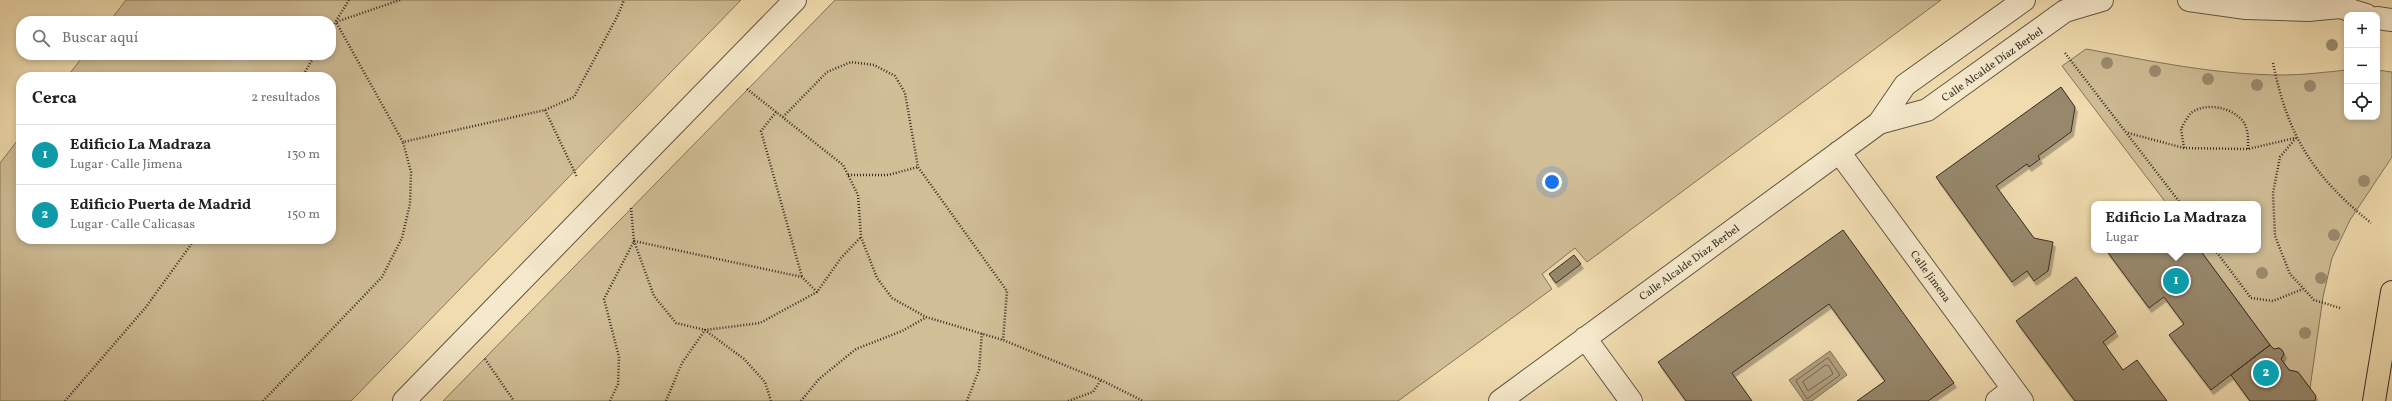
<!DOCTYPE html>
<html lang="es">
<head>
<meta charset="utf-8">
<style>
  body { margin:0; font-family:Vollkorn,serif; background:#f6f6f6; color:#202124 }
  .controls { position:absolute; right:12px; top:12px; display:grid; overflow:hidden; border-radius:8px; box-shadow:0 2px 6px #0003 }
  .controls button { width:36px; height:36px; display:grid; place-items:center; padding:0; border:0; border-bottom:1px solid #e0e0e0; background:#fff; color:#202124; font:20px sans-serif }
  .you { position:absolute; left:1552px; top:182px; width:14px; height:14px; margin:-10px; border:3px solid #fff; border-radius:50%; background:#1a73e8; box-shadow:0 0 0 6px #1a73e833 }
  .badge { display:grid; place-items:center; width:26px; height:26px; border-radius:50%; background:#ea580c; color:#fff; font-size:13px; font-weight:700 }
  .pin { position:absolute; translate:-50% -50%; border:2px solid #fff; box-shadow:0 1px 4px #0006 }
  .popup { position:absolute; left:2091px; top:201px; width:170px; height:52px; box-sizing:border-box; display:grid; place-content:center; border-radius:8px; background:#fff; filter:drop-shadow(0 1px 3px #0005); font-size:13px; white-space:nowrap; color:#757577 }
  .popup b { font-size:15px; color:#202124 }
  .popup::after { content:''; position:absolute; left:50%; top:100%; margin-left:-8px; border:8px solid transparent; border-top-color:#fff }
  .list { margin:0; padding:0; list-style:none }
  h2 { display:flex; justify-content:space-between; align-items:center; height:52px; margin:0; padding:0 16px; font-size:17px }
  h2 small { font-size:13px; font-weight:400; color:#757577 }
  .list li { display:grid; grid-template-columns:26px 1fr auto; gap:12px; align-items:center; box-sizing:border-box; height:60px; padding:0 16px; border-top:1px solid #e0e0e0 }
  .list b { display:block; font-size:15px; white-space:nowrap }
  .list p { margin:0; font-size:13px; white-space:nowrap; color:#757577 }
  .list em { font-size:13px; font-style:normal; color:#757577 }
  .icon { flex:none; width:22px; height:22px; fill:none; stroke:currentColor; stroke-width:2; stroke-linecap:round; stroke-linejoin:round }
  .map { position:relative; flex:none; width:2392px; height:401px; overflow:hidden }
  .search { position:absolute; background:#fff; box-shadow:0 2px 6px #0003; left:16px; top:16px; width:320px; height:44px; display:flex; align-items:center; gap:10px; box-sizing:border-box; padding:0 14px; border-radius:16px; color:#757577; font-size:15px }
  .panel { position:absolute; background:#fff; box-shadow:0 2px 6px #0003; left:16px; top:72px; width:320px; height:172px; border-radius:16px }
  .map>svg:first-child { display:block }
  .green { fill:#d0be97; stroke:#83765d }
  .water { fill:#b1a07f; stroke:#80725a }
  .lines { fill:none; stroke-linecap:round; stroke-linejoin:round }
  .shore { stroke:#746651; stroke-width:1 }
  .building { fill:#97886c; stroke:#362d23; filter:url(#shadow) }
  .minor-casing { stroke:#645946; stroke-width:24 }
  .major-casing { stroke:#362d23; stroke-width:24 }
  .path { stroke:#362d23; stroke-width:2.5; stroke-dasharray:1 2; stroke-linecap:butt }
  .minor { stroke:#f5e8cb; stroke-width:22 }
  .major { stroke:#f0dcaf; stroke-width:22 }
  .tree { fill:#9b8c6f }
  .labels { text-anchor:middle; stroke-width:3; stroke-linejoin:round; paint-order:stroke }
  .street-label { font-size:11px; fill:#362d23; stroke:#f5e8cb }
</style>
</head>
<body>
<div class="map">
<svg width="2392" height="401" viewBox="0 0 2392 401">
  <defs>
    <filter id="shadow"><feDropShadow dx="2.5" dy="4.5" stdDeviation="0" flood-color="#0004"/></filter>
  </defs>
  <rect width="100%" height="100%" fill="#f0dcaf"/>
  <filter id="stains"><feTurbulence type="fractalNoise" baseFrequency=".005" numOctaves="4"/><feColorMatrix values="0 0 0 0 .2 0 0 0 0 .09 0 0 0 0 .02 0 0 0 .5 -.17"/></filter>
  <radialGradient id="worn" r=".72"><stop offset=".6" stop-color="#630" stop-opacity="0"/><stop offset="1" stop-color="#630" stop-opacity=".3"/></radialGradient>
  <path class="green" d="M126 0H741L351 401H0V163L21 136V239H331V77H67L84 55H331V21H110Z
    M835 0H1941L1587 262 1575 248 1542 274 1552 289 1398 401H443Z
    M2086 49C2151 61 2216 75 2283 75 2304 75 2326 72 2347 70V117H2377V70L2392 72V157L2350 220 2332 258 2323 297 2310 388 2298 372 2289 370 2281 359 2284 354 2282 350 2279 348 2274 349 2270 345 2200 250H2258V204H2167L2062 66Z"/>
  <path class="water" d="M1830 351 1847 375 1812 401H1804L1789 380Z"/>
  <g class="lines">
    <path class="shore" d="M1828 358 1840 375 1807 399 1796 381Z
      M1826 365 1829 366 1833 374 1808 391 1803 382Z"/>
  </g>
  <path class="building" d="M2061 87 2075 107 2071 132 2038 156 2040 159 2029 167 2027 164 1996 186 2034 238 2053 242 2048 271 2034 281 2027 271 2012 282 1936 177Z
    M1843 230 1954 383 1928 401H1857L1885 381 1829 304 1732 373 1752 401H1686L1658 362Z
    M2106 250H2200L2270 345 2211 390 2169 335 2184 324 2164 297 2149 308Z
    M1574 255 1581 264 1556 283 1549 274Z
    M2076 277 2116 332 2103 342 2123 370 2137 360 2167 401H2075L2016 321Z
    M2270 345 2274 349 2279 348 2282 350 2284 354 2281 359 2289 370 2298 372 2316 396 2315 401H2250L2231 375Z"/>
  <g class="lines">
    <g class="minor-casing">
      <path id="minor" d="M2189 0 2246 8 2308 10 2340 7 2366 15
        M2377 18 2392 20
        M1879 123 1927 110 2065 11 2102 0
        M1839 152 2022 401
        M1585 338 1631 401
        M404 401 795 0
        M1500 401 1879 123 1905 85 2024 0
        M1997 401 2013 389"/>
    </g>
    <g class="major-casing">
      <path id="major" d="M2374 401 2392 292"/>
    </g>
    <path class="path" d="M400 0 336 22 403 142 545 110 574 97 618 15 624 0
      M331 29 349 0
      M2065 53 2181 204
      M2273 63C2288 136 2312 175 2371 223
      M302 77 315 55
      M747 89 843 165 858 195 861 237 877 278 892 298 926 317 1003 340 1101 380 1143 401
      M545 110 577 177
      M776 112 761 131 802 277
      M783 117 827 72 851 62 874 65 895 76 905 93 918 167 1007 291 1003 340
      M2128 133 2184 148 2248 149 2295 138
      M2296 138 2280 157 2273 193 2275 236 2290 274 2314 300 2340 308
      M2184 148 2181 129C2184 124 2187 117 2191 113 2206 102 2230 107 2242 120 2249 128 2248 140 2248 149
      M848 175H888L918 167
      M631 208 634 241 654 296 676 323 705 330 744 359 765 382 771 401
      M2215 250 2251 298 2273 301 2303 289
      M485 359 514 401
      M65 401 146 307 195 239
      M263 401 382 277 402 238 410 204 411 172 403 142
      M610 401 618 384 619 357 604 299 634 241 802 277 817 292
      M666 401 682 363 705 330 760 323 817 292 841 258 861 237
      M801 401 819 379 856 349 902 331 925 318
      M967 401 979 370 982 332
      M1068 401 1093 392 1101 380"/>
    <use href="#minor" class="minor"/>
    <use href="#major" class="major"/>
  </g>
  <g class="tree">
    <circle cx="2332" cy="45" r="6"/>
    <circle cx="2107" cy="63" r="6"/>
    <circle cx="2155" cy="71" r="6"/>
    <circle cx="2208" cy="79" r="6"/>
    <circle cx="2257" cy="85" r="6"/>
    <circle cx="2310" cy="86" r="6"/>
    <circle cx="2364" cy="181" r="6"/>
    <circle cx="2334" cy="235" r="6"/>
    <circle cx="2262" cy="273" r="6"/>
    <circle cx="2321" cy="278" r="6"/>
    <circle cx="2305" cy="333" r="6"/>
  </g>
  <g class="labels">
    <g class="street-label">
      <text transform="translate(1992 64) rotate(-35)" y="4">Calle Alcalde Díaz Berbel</text>
      <text transform="translate(1689 262) rotate(-36)" y="4">Calle Alcalde Díaz Berbel</text>
      <text transform="translate(1931 276) rotate(54)" y="4">Calle Jimena</text>
    </g>
  </g>
  <rect width="100%" height="100%" filter="url(#stains)"/>
  <rect width="100%" height="100%" fill="url(#worn)"/>
</svg>
<div class="controls">
<button>+</button>
<button>−</button>
<button><svg class="icon" aria-label="locate" viewBox="0 0 24 24"><circle cx="12" cy="12" r="6"/><path d="M12 2v4M12 18v4M2 12h4M18 12h4"/></svg></button>
</div>
<div class="you"></div>
<div class="pin badge" style="left:2176px;top:281px;background:#0f9aa8">1</div>
<div class="popup"><b>Edificio La Madraza</b>Lugar</div>
<div class="pin badge" style="left:2266px;top:373px;background:#0f9aa8">2</div>
<div class="search"><svg class="icon" aria-label="search" viewBox="0 0 24 24"><circle cx="10" cy="10" r="6"/><path d="M15 15l6 6"/></svg>Buscar aquí</div>
<section class="panel">
<h2>Cerca<small>2 resultados</small></h2>
<ul class="list">
<li><span class="badge" style="background:#0f9aa8">1</span><div><b>Edificio La Madraza</b><p>Lugar · Calle Jimena</p></div><em>130 m</em></li>
<li><span class="badge" style="background:#0f9aa8">2</span><div><b>Edificio Puerta de Madrid</b><p>Lugar · Calle Calicasas</p></div><em>150 m</em></li>
</ul>
</section>
</div>
</body>
</html>
